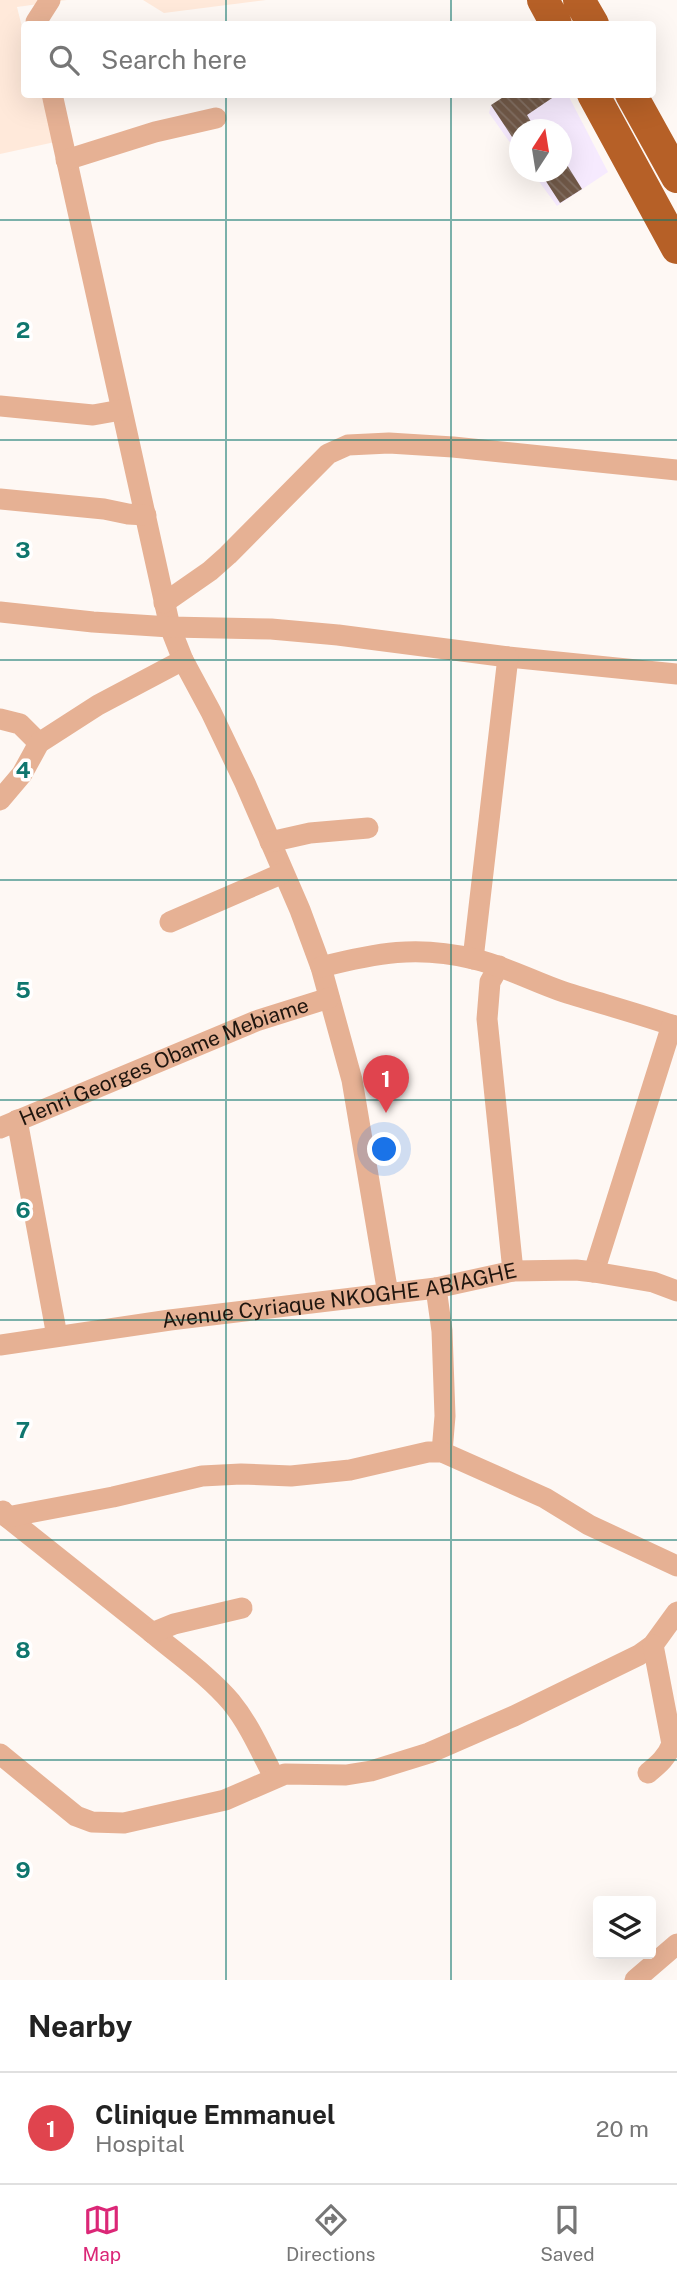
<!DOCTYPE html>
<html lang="en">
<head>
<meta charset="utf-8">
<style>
  body { margin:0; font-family:"Public Sans",sans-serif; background:#f2f2f2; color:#222 }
  .controls { position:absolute; right:21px; bottom:21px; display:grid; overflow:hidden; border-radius:7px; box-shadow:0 7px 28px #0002 }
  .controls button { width:63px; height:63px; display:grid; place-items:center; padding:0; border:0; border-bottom:2px solid #e0e0e0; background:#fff; color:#222; font:35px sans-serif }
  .compass { position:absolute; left:509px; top:119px; width:63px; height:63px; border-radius:50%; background:#fff; box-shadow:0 7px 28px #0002; rotate:12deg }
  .you { position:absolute; left:385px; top:1150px; width:24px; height:24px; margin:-18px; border:5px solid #fff; border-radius:50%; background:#1a73e8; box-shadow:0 0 0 10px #1a73e833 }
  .badge { display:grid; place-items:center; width:46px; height:46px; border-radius:50%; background:#db2777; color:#fff; font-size:23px; font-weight:700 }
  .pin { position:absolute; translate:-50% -58px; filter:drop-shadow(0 2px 4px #0008) }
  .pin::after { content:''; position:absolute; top:37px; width:24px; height:21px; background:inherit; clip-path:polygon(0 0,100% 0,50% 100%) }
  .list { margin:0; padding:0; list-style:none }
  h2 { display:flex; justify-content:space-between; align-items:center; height:91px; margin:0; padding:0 28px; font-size:30px }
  h2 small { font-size:23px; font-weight:400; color:#767676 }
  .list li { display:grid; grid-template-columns:46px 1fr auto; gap:21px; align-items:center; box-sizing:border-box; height:112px; padding:0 28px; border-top:2px solid #e0e0e0 }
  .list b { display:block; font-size:26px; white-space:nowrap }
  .list p { margin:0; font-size:23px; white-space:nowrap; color:#767676 }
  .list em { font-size:23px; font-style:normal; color:#767676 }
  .icon { flex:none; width:38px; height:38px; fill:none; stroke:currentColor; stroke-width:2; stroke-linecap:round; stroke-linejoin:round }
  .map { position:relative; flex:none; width:677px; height:1980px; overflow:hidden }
  .search { position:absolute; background:#fff; box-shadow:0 7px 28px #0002; left:21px; right:21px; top:21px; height:77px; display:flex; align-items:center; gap:18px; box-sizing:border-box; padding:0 24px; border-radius:7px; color:#767676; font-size:26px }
  .sheet { height:203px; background:#fff }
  nav { display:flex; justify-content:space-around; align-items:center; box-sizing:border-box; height:98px; border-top:2px solid #e0e0e0; background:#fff; font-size:19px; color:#767676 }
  nav a { display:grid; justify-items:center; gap:4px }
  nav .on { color:#db2777 }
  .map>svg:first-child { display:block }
  .built { fill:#ffe9da }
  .education { fill:#f6eafe }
  .building { fill:url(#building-back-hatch) }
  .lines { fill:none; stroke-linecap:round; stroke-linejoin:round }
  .minor { stroke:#e6b194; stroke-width:21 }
  .highway { stroke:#b66027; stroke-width:32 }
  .grid { fill:none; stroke:#0f766e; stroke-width:2; stroke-opacity:0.55 }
  .labels { text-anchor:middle; stroke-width:7; stroke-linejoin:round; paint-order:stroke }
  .street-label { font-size:21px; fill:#1f150e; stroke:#fff }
  .grid-label { font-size:23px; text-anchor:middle; font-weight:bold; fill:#0f766e; stroke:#fff; stroke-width:7; stroke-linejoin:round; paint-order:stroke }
</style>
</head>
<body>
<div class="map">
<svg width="677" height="1980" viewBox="0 0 677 1980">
  <defs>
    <pattern id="building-back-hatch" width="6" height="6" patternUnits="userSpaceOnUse" patternTransform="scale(1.75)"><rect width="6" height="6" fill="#715948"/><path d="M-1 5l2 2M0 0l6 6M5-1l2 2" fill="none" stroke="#847164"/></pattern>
  </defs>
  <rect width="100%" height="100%" fill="#fef8f4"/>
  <path class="built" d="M0 0H67L17 7 24 35V94L41 95 55 142 0 154Z
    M143 0H266L164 13Z"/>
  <path class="education" d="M508 95H568L608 172 557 206 532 172H562V130H520L519 155 489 113 491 105Z"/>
  <path class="building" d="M508 94H558L527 115 536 130H520V149L491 105Z
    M562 157 582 189 560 203 540 172H562Z"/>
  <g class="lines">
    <g class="minor">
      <path d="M36 22 50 0"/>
      <path d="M52 94 170 627 183 660 211 712 245 783 300 910 321 967 352 1080 388 1294"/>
      <path d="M66 160 155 132 216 118"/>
      <path d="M0 406 93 415 121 410"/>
      <path d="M0 499 104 509 128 514 146 515"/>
      <path d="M164 603 210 571 228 555 328 454 348 445 389 443 453 447 677 470"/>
      <path d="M0 612 93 622 170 627 271 629 338 635 508 657 677 674"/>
      <path d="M0 719 20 724 39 743"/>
      <path d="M0 800 22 774 39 743 98 705 183 660"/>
      <path d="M270 842 310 833 368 828"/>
      <path d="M170 922 283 873"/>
      <path d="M473 959 508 657"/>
      <path d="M499 966 490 982 487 1019 513 1271"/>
      <path d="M321 967C376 953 417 945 474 959 505 966 534 982 564 992 602 1004 640 1014 677 1027"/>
      <path d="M17 1120 57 1336"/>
      <path id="s1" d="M0 1128 256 1021 329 998"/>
      <path d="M594 1272 672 1025"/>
      <path d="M436 1288 442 1331 445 1416 442 1452"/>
      <path id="s2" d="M0 1345 170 1320 436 1288 513 1271 576 1270 594 1272 653 1282 677 1291"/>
      <path d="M3 1511 7 1517C55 1555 102 1593 150 1631 177 1654 208 1675 231 1702 249 1724 261 1752 274 1777"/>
      <path d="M7 1517 113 1497 202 1476 241 1474 291 1476 350 1470 428 1452H442L545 1498 589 1525 677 1566"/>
      <path d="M152 1633 174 1624 242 1608"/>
      <path d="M0 1754 76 1816 92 1822 124 1823 225 1800 285 1774 346 1775 371 1771 429 1753 514 1716 639 1655 653 1645 677 1612"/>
      <path d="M648 1773C659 1764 667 1757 672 1744L653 1645"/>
      <path d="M635 1980 677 1944"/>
    </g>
    <path class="highway" d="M543 0 556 24
      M579 0 593 24
      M593 94 677 248
      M631 94 677 177"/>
  </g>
  <path class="grid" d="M226 0V24M451 0V24M226 94V1980M451 94V1980M0 220H677M0 440H677M0 660H677M0 880H677M0 1100H677M0 1320H677M0 1540H677M0 1760H677"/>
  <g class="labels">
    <g class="street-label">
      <text dy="7" stroke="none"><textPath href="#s1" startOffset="177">Henri Georges Obame Mebiame</textPath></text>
      <text dy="7" stroke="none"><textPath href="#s2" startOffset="343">Avenue Cyriaque NKOGHE ABIAGHE</textPath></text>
    </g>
  </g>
  <g class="grid-label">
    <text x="23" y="338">2</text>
    <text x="23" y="558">3</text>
    <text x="23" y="778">4</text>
    <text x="23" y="998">5</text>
    <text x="23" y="1218">6</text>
    <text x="23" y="1438">7</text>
    <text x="23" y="1658">8</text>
    <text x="23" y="1878">9</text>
  </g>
</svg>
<div class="controls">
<button><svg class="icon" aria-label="layers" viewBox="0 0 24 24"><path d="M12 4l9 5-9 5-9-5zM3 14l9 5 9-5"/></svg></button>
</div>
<svg class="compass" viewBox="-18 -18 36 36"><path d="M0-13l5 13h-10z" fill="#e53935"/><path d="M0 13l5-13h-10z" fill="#767676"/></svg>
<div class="you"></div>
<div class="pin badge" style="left:386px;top:1113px;background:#e0444e">1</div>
<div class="search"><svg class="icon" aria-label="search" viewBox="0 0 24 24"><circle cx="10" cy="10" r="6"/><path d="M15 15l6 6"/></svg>Search here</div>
</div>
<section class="sheet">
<h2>Nearby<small></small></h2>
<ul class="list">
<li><span class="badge" style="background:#e0444e">1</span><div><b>Clinique Emmanuel</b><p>Hospital</p></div><em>20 m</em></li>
</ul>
</section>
<nav>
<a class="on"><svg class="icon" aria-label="map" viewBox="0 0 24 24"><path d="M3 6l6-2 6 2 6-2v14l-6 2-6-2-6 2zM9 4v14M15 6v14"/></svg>Map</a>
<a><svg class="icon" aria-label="directions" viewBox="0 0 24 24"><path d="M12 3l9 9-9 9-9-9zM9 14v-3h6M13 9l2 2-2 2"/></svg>Directions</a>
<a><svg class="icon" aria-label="saved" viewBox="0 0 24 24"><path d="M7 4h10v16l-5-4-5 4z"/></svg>Saved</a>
</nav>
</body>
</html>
